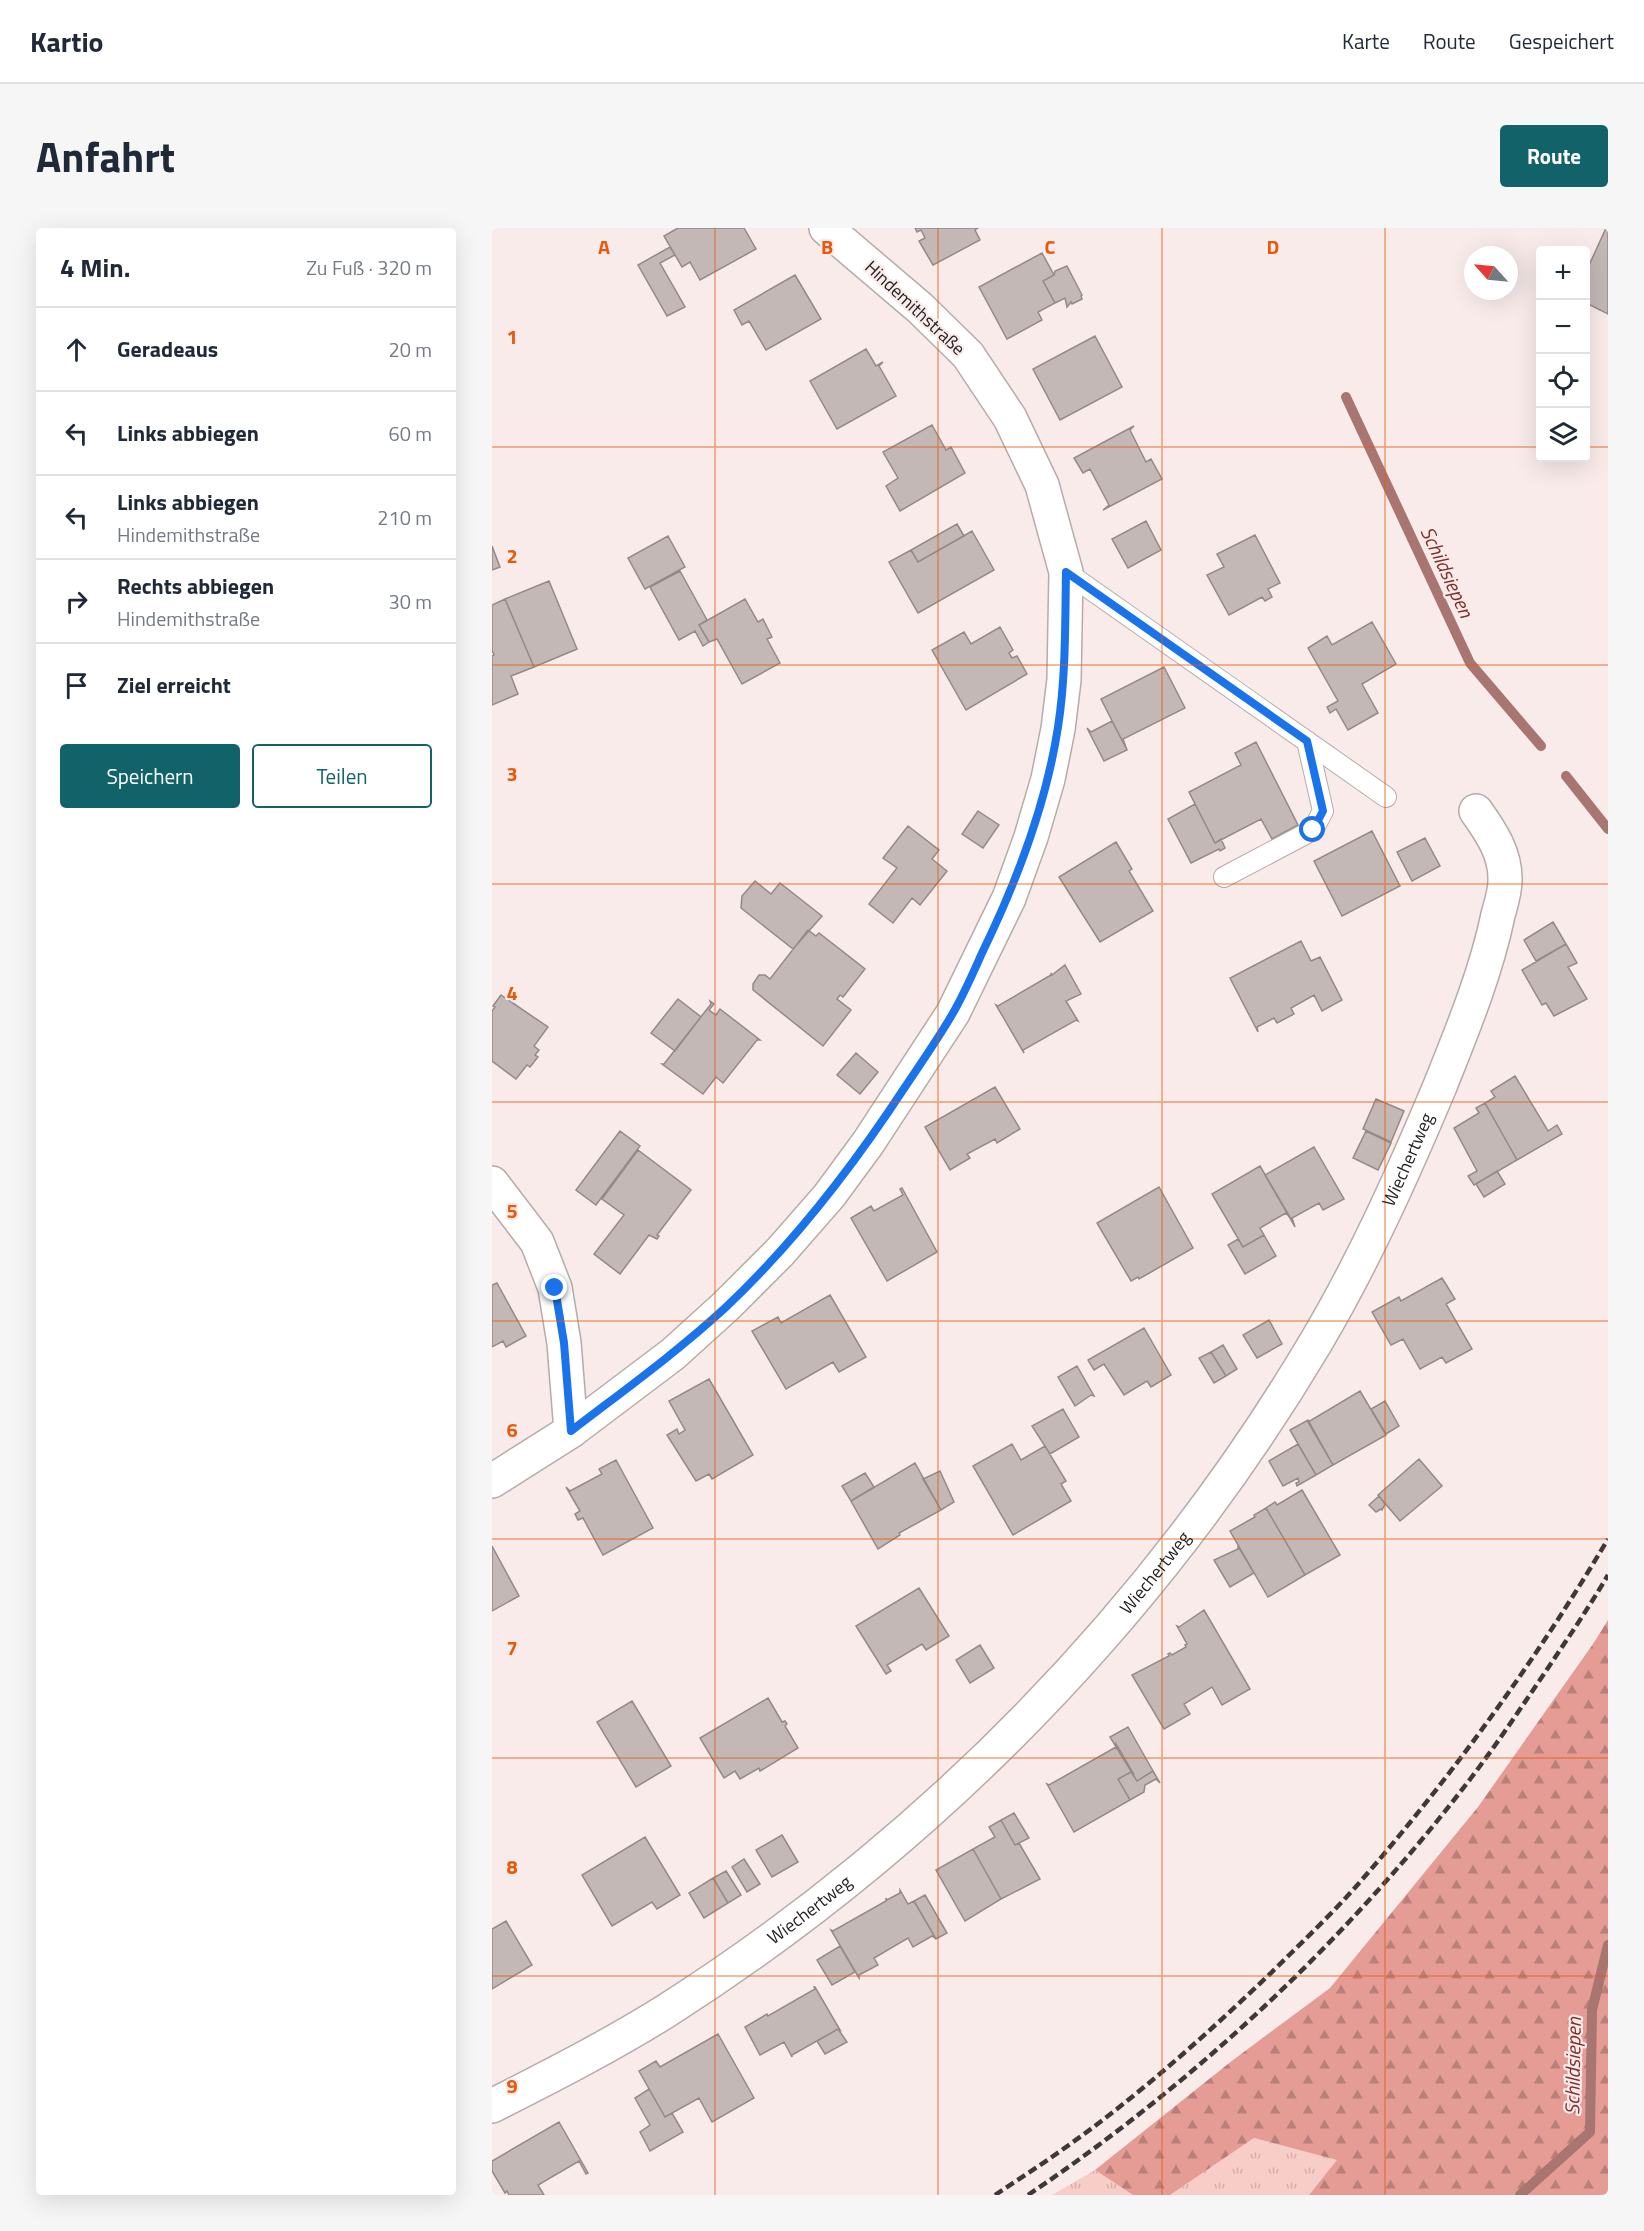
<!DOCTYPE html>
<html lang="de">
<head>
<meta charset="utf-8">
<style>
  body { margin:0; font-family:"Titillium Web",sans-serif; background:#f6f6f7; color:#1f2937 }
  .controls { position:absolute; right:18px; top:18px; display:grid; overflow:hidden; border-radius:6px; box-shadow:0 6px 24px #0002 }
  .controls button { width:54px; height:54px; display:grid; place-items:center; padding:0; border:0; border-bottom:2px solid #e0e1e3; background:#fff; color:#1f2937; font:30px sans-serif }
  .compass { position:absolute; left:972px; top:18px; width:54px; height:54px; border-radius:50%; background:#fff; box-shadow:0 6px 24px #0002; rotate:297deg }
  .stop { position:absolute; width:18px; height:18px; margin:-14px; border:4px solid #1a73e8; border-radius:50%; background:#fff }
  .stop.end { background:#1a73e8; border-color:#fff; box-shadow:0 2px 6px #0008 }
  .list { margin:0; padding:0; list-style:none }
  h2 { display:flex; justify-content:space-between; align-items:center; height:78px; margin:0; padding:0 24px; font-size:26px }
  h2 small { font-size:20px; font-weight:400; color:#747a83 }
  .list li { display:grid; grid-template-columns:39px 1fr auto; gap:18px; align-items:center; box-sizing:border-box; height:84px; padding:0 24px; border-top:2px solid #e0e1e3 }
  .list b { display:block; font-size:22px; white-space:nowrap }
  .list p { margin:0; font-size:20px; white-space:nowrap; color:#747a83 }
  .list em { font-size:20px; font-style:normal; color:#747a83 }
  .actions { display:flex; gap:12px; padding:18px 24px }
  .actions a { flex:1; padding:14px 0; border:2px solid #12626a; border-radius:6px; text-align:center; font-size:21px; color:#12626a }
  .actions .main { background:#12626a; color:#fff }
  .icon { flex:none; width:33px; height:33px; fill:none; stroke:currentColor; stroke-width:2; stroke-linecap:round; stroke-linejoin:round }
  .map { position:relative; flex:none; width:1116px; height:1967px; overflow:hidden; border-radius:6px }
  header { display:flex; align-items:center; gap:36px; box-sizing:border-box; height:84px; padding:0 30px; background:#fff; border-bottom:2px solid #e0e1e3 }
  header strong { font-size:28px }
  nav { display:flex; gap:33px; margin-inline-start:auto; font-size:21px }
  .intro { display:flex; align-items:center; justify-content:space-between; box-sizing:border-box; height:144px; padding:0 36px }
  h1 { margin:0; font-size:42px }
  .button { padding:15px 27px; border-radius:6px; background:#12626a; color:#fff; font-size:21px; font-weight:700 }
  main { display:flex; gap:36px; padding:0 36px }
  aside { flex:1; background:#fff; border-radius:6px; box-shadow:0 6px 24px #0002 }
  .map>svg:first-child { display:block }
  .grass { fill:url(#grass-tufts) }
  .forest { fill:url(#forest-firs) }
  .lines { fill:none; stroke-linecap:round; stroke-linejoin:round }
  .stream { stroke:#a97570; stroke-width:10 }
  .building { fill:#c4b8b7; stroke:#958988; stroke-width:1.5 }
  .service-casing { stroke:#b7abaa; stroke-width:22 }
  .minor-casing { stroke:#b7abaa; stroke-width:36 }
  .service { stroke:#fff; stroke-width:20 }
  .minor { stroke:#fff; stroke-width:33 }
  .rail { stroke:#3e3938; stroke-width:4.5; stroke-dasharray:9 4.5; stroke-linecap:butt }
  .route { stroke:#1a73e8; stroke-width:8 }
  .grid { fill:none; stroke:#e8590c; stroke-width:1.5; stroke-opacity:0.55 }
  .labels { text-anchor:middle; stroke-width:4.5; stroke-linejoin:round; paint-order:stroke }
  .street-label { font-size:18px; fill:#252120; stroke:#f8ebea }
  .water-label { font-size:20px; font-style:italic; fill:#802c29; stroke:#f8ebea }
  .grid-label { font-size:20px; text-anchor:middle; font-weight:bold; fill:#e8590c; stroke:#f8ebea; stroke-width:4.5; stroke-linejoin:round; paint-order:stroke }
</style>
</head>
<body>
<header>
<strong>Kartio</strong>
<nav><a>Karte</a><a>Route</a><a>Gespeichert</a></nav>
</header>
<div class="intro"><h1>Anfahrt</h1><a class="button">Route</a></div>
<main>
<aside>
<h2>4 Min.<small>Zu Fuß · 320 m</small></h2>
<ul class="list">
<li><svg class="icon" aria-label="ahead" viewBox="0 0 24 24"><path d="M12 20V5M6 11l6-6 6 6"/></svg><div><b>Geradeaus</b></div><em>20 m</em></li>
<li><svg class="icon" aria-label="left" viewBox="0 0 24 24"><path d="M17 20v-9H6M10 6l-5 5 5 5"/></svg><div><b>Links abbiegen</b></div><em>60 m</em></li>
<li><svg class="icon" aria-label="left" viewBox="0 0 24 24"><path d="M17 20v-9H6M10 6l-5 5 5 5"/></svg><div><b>Links abbiegen</b><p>Hindemithstraße</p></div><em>210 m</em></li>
<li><svg class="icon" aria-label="right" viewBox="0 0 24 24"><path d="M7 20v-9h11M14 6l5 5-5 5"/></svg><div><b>Rechts abbiegen</b><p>Hindemithstraße</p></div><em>30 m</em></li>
<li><svg class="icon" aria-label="arrive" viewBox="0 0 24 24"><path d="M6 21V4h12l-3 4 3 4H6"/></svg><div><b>Ziel erreicht</b></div></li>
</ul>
<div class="actions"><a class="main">Speichern</a><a>Teilen</a></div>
</aside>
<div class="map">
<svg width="1116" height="1967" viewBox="0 0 1116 1967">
  <defs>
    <pattern id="grass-tufts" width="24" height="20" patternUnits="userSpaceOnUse" patternTransform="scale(1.5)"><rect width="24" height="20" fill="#f8ccc7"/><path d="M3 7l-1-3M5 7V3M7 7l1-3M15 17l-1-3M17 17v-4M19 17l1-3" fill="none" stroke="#d4afab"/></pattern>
    <pattern id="forest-firs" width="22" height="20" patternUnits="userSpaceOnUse" patternTransform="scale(1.5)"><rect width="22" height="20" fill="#e49c95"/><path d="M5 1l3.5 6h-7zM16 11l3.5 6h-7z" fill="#b97f79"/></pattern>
  </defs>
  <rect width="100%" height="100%" fill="#f8ebea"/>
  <path class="grass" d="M762 1910 846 1932 817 1967H678Z
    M603 1942 641 1967H560Z"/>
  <path class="forest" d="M1116 1392V1967H817L845 1932 762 1910 678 1967H641L603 1942 741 1832 838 1760 986 1579 1101 1416Z"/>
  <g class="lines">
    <path class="stream" d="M854 169 978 435 1049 518
      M1074 548 1116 601
      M1028 1967 1098 1904 1100 1782 1116 1717"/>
  </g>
  <path class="building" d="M186 0H252L264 21 208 52 198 34 190 39 172 8Z
    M423 0H486L483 2 488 12 441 37 427 13 433 10 429 2 425 4Z
    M1114 0H1116V86L1094 75V44Z
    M178 19 183 27 168 35 193 79 175 88 146 37Z
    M550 25 562 47 551 53 563 75 546 84 550 92 515 111 487 59Z
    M575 38 590 67 589 68 590 71 580 76 579 74 575 79 573 70 563 75 551 53 562 47 563 43Z
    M303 47 329 91 274 122 257 93 250 97 242 82Z
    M603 108 630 159 568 192 541 141Z
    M374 121 384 138 391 134 387 138 404 168 345 201 318 153Z
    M440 197 454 222 459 219 473 245 408 283 394 258 406 250 391 224Z
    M642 198 638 202 654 234 659 231 670 251 611 282 617 277 598 241 591 245 582 230Z
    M654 293 669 322 636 340 620 311Z
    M465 296 472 308 426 334 419 322Z
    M480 303 502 342 426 385 397 334 419 322 426 334Z
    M763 307 788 355 776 361 780 369 773 373 770 369 737 387 715 347 732 339 725 326Z
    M176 308 193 339 153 361 136 330Z
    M0 318 8 339 0 342Z
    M188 343 215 392 207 397 217 414 211 418 203 403 187 412 158 359Z
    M57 353 85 421 42 439 13 371Z
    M13 371 42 439 19 448 26 466 0 477V428L2 427 0 422V377Z
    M253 371 266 394 271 391 280 409 275 411 288 435 250 456 225 411 217 414 207 397Z
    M880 394 904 436 870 456 886 485 856 502 844 481 838 485 835 479 846 473 816 420 835 408 840 417Z
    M508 399 521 422 517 425 520 430 525 428 535 446 474 482 440 422 472 404 479 416Z
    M672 439 693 480 631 511 635 522 609 471Z
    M620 493 635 522 612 533 595 500 599 504Z
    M764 514 806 597 780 611 769 591 723 615 697 564 749 537 743 525Z
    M703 576 723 615 729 611 733 620 728 623 727 621 699 635 676 591Z
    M486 583 507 597 491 620 470 606Z
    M416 598 447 622 440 631 455 643 428 677 420 670 401 695 377 676 405 640 391 630Z
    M880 603 908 658 850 688 822 633Z
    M933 610 948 638 920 653 905 624Z
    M624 614 640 641 637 643 661 683 608 714 567 649Z
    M263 653 279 666 288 655 330 688 301 721 249 680 250 668Z
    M1061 694 1074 716 1044 733 1032 712Z
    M316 702 324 708 327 705 373 741 351 769 348 767 345 771 359 782 331 818 261 762V756L267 747H273L278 751Z
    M809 713 819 733 828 729 850 772 830 783 822 767 799 780 802 786 785 795 782 790 765 799 766 804 738 750Z
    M1074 716 1085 735 1076 739 1095 771 1062 788 1054 775 1050 777 1030 742Z
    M573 737 589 766 574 773 586 793 584 792 531 822 532 825 504 777 506 778 559 747V745L560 747Z
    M9 767 56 799 42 818 47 822 43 827 46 829 38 839 35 837 24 851 0 833V783L3 779 1 778Z
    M186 771 209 789 183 823 159 805Z
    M218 773 222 776 217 782 224 787 228 781 268 812H265L231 855 224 849 211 866 170 836H172L219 776Z
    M364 825 386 844 368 866 345 847Z
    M1023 848 1056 903 1065 897 1070 906 1025 932 993 875 1003 869 999 863Z
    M503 859 528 901 505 915 503 911 475 926 478 930 458 942 433 899Z
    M884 871 912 883 899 914 871 901Z
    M993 875 1025 932 982 957 976 948 985 943 962 900 987 885 984 880Z
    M128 903 148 918 104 977 84 962Z
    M874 903 899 915 886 942 861 930Z
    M822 919 852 971 831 982 827 975 800 990 803 999 773 947Z
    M146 922 199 962 165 1007 167 1008 165 1011 157 1007 128 1046 102 1026 132 987 110 971Z
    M768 938 799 991 794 985 768 1000 772 1007 751 1019 720 966Z
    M1005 943 1013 956 992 969 984 956Z
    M667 959 701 1020 647 1051 646 1049 639 1053 605 995Z
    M410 960 445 1024 395 1053 359 990 379 978 382 983 411 967 408 961Z
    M772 1007 784 1028 753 1046 736 1017 746 1011 751 1019Z
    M950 1050 963 1071 954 1076 980 1121 954 1135 950 1129 928 1141 911 1111 899 1117 880 1084 907 1069 909 1073Z
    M5 1055 34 1108 14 1119 11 1113 0 1119V1057Z
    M338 1067 374 1129 347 1144 341 1134 294 1161 260 1103 286 1089 289 1095Z
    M777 1092 790 1116 765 1130 751 1107Z
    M652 1100 679 1147 659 1159 655 1153 632 1167 612 1136 602 1142 596 1132Z
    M731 1117 745 1141 734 1148 719 1124Z
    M719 1124 734 1148 722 1155 707 1130Z
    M585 1138 602 1168 599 1167 583 1178 566 1149Z
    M217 1151 261 1227 220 1251 217 1246 204 1253 175 1207 185 1201 187 1206 193 1202 177 1173Z
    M868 1163 894 1207 841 1237 816 1194Z
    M893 1173 907 1198 894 1206 879 1181Z
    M571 1181 587 1209 558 1226 540 1198Z
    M816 1192 841 1237 824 1247 798 1202Z
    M520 1216 529 1232 553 1218 574 1253 569 1256 579 1273 521 1307 481 1238Z
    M806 1216 824 1247 805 1258 804 1255 807 1254 806 1250 791 1258 777 1233Z
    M927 1231 950 1258 908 1293 886 1267Z
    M124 1232 161 1300 111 1327 91 1290 86 1292 83 1286 88 1283 74 1259 78 1263 110 1246 107 1241Z
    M423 1235 449 1282 407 1305 408 1307 386 1321 359 1273Z
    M448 1243 462 1274 449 1282 431 1251Z
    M373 1245 382 1259 359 1273 350 1258Z
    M810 1262 848 1327 813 1347 774 1280 783 1274 785 1277Z
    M887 1268 893 1276 890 1282 889 1281 884 1284 877 1277Z
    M774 1280 813 1347 776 1369 738 1303 763 1289 762 1287Z
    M0 1318 27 1368 0 1383Z
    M746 1318 762 1345 738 1359 722 1332 746 1321Z
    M427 1360 457 1408 434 1422 430 1416 395 1437 399 1443 394 1446 364 1398Z
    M712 1382 758 1461 730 1477 720 1459 692 1476 698 1486 672 1501 640 1447 677 1428 676 1426 678 1425 680 1427 694 1419 693 1417 695 1416 685 1398 687 1399Z
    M488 1417 502 1440 478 1455 464 1432Z
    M276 1470 290 1494 293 1493 295 1496 293 1498 306 1520 268 1543 267 1540 248 1551 243 1543 232 1550 208 1510Z
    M140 1473 179 1538 144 1559 105 1494Z
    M636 1499 661 1543 645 1553 618 1509Z
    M624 1516 641 1545 639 1544 626 1551 638 1572 582 1604 555 1556 557 1557 624 1519Z
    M661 1543 668 1555 664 1551 653 1557 652 1564 638 1572 626 1551 639 1544 645 1553Z
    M522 1585 537 1610 523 1617 509 1592Z
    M509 1592 523 1617 527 1615 548 1651 509 1671 481 1621 503 1609 497 1599Z
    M290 1607 306 1634 280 1649 264 1622Z
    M153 1609 188 1667 165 1681 160 1674 120 1698 90 1647Z
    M481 1621 509 1671 473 1693 444 1642Z
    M252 1631 268 1656 255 1664 240 1639Z
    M234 1643 249 1667 236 1675 221 1650Z
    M221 1650 236 1675 212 1690 197 1665Z
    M408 1662 416 1676 422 1673 444 1711 440 1708 421 1719 416 1710 382 1730 386 1737 367 1747V1750L339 1702 341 1703 394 1673V1670L395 1672 408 1665Z
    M433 1667 455 1705 444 1711 422 1673Z
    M14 1693 40 1737 0 1761V1701Z
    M348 1718 363 1744 340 1757 325 1732Z
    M322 1759H323L348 1802 346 1801 300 1827V1829L292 1814 268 1827 253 1799 275 1786 276 1788 323 1761Z
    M346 1801 355 1814 333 1826 325 1813Z
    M226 1806 262 1870 220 1894 207 1870 173 1889 147 1843 164 1833 168 1839Z
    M157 1861 173 1889 180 1885 191 1904 158 1923 148 1904 158 1897 143 1870Z
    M67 1894 96 1945 94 1946 87 1933 46 1957 52 1967H17L15 1963 13 1965 0 1943V1933Z"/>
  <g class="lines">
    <g class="service-casing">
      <path id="service" d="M574 344 894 569
        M732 649 821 602 831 583 815 513"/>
    </g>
    <g class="minor-casing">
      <g id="minor">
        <path d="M0 955 45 1014 63 1060 72 1115 79 1203"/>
        <path d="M0 1253 79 1203 181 1126 234 1078 288 1024 337 968 376 915 461 785 517 670 539 609 556 551 566 501 572 452 574 344 550 257 518 190 476 127 428 80 334 0"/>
        <path id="s1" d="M0 1878C59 1848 118 1818 174 1783 439 1614 663 1385 824 1114 872 1033 911 946 948 858 970 803 994 745 1006 687 1009 676 1013 664 1013 653 1014 626 999 604 984 583"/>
      </g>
    </g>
    <use href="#service" class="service"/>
    <use href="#minor" class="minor"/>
    <path class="rail" d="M503 1967C524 1953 546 1939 567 1924 643 1871 713 1808 779 1745 809 1715 840 1686 868 1654 961 1547 1044 1432 1116 1311
      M536 1967C704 1854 856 1711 979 1550 1005 1516 1028 1481 1052 1446 1074 1413 1096 1381 1116 1347"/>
  </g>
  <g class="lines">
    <path class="route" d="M63 1060 72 1115 79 1203C131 1163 184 1125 233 1080 303 1014 360 940 413 859 429 835 446 811 461 785 472 766 481 745 490 725 525 653 554 578 566 499 574 448 573 396 574 344L815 513 831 583 821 602"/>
  </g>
  <path class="grid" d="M223 0V1967M446 0V1967M670 0V1967M893 0V1967M0 219H1048M1094 219H1116M0 437H1116M0 656H1116M0 874H1116M0 1093H1116M0 1311H1116M0 1530H1116M0 1748H1116"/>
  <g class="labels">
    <g class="street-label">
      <text transform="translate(423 80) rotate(43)" y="6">Hindemithstraße</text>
      <text dy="6" stroke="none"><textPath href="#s1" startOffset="1344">Wiechertweg</textPath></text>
      <text dy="6" stroke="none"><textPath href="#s1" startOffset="858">Wiechertweg</textPath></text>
      <text dy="6" stroke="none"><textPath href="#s1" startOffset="374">Wiechertweg</textPath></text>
    </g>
    <g class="water-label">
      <text transform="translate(955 344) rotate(65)" y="7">Schildsiepen</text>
      <text transform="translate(1081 1838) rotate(-89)" y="7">Schildsiepen</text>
    </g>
  </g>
  <g class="grid-label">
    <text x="112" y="26">A</text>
    <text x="335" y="26">B</text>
    <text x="558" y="26">C</text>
    <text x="781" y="26">D</text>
    <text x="20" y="116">1</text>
    <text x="20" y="335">2</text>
    <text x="20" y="553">3</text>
    <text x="20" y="772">4</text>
    <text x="20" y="990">5</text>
    <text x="20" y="1209">6</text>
    <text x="20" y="1427">7</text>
    <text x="20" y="1646">8</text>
    <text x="20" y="1865">9</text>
  </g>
</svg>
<div class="controls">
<button>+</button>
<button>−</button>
<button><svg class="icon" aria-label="locate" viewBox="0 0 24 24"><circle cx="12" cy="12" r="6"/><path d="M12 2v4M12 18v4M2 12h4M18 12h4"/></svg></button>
<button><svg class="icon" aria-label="layers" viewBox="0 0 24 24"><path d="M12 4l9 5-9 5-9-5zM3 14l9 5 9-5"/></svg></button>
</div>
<svg class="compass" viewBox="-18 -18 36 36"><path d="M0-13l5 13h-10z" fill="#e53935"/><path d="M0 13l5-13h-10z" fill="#747a83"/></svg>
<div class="stop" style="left:821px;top:602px"></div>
<div class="stop end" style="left:63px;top:1060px"></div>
</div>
</main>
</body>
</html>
